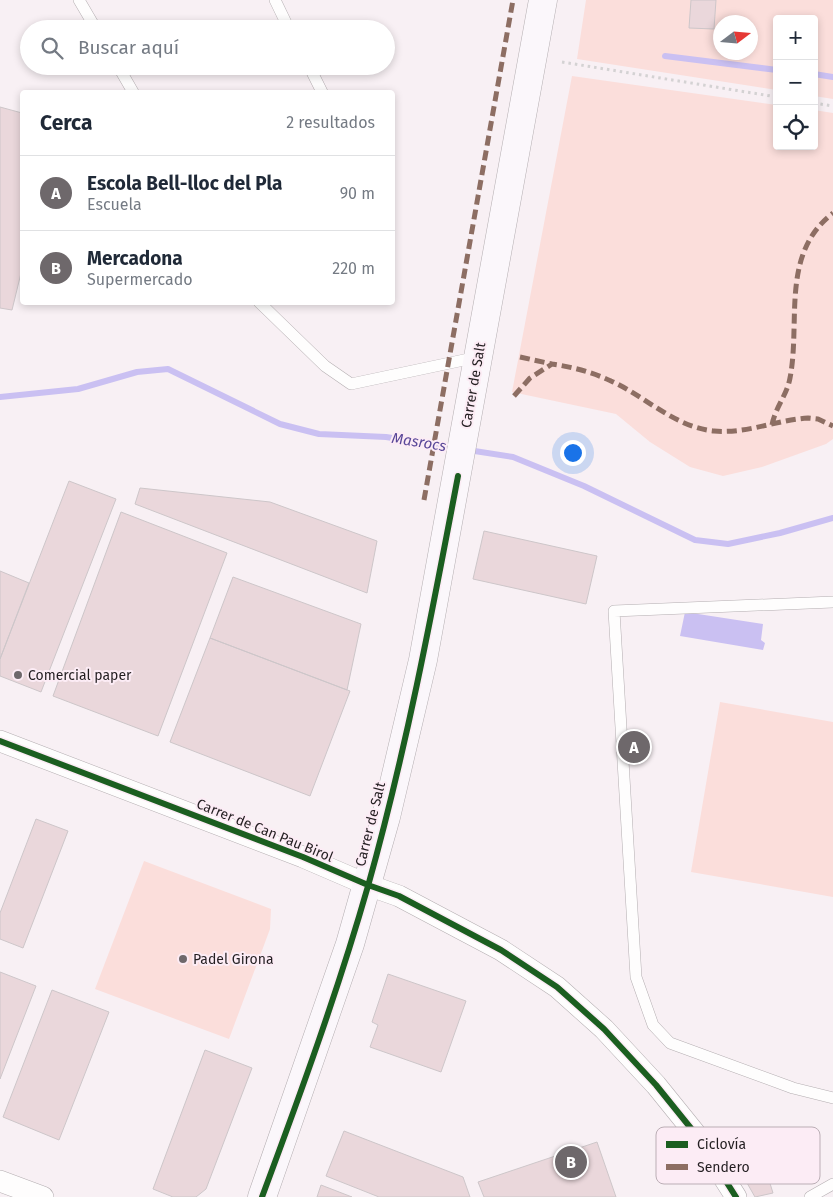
<!DOCTYPE html>
<html lang="es">
<head>
<meta charset="utf-8">
<style>
  body { margin:0; font-family:"Fira Sans",sans-serif; background:#f6f6f7; color:#1f2937 }
  .controls { position:absolute; right:15px; top:15px; display:grid; overflow:hidden; border-radius:5px; box-shadow:0 2px 8px #0003 }
  .controls button { width:45px; height:45px; display:grid; place-items:center; padding:0; border:0; border-bottom:1px solid #e0e1e3; background:#fff; color:#1f2937; font:25px sans-serif }
  .compass { position:absolute; left:713px; top:15px; width:45px; height:45px; border-radius:50%; background:#fff; box-shadow:0 2px 8px #0003; rotate:74deg }
  .you { position:absolute; left:572px; top:452px; width:18px; height:18px; margin:-12px; border:4px solid #fff; border-radius:50%; background:#1a73e8; box-shadow:0 0 0 8px #1a73e833 }
  .badge { display:grid; place-items:center; width:32px; height:32px; border-radius:50%; background:#6e686b; color:#fff; font-size:16px; font-weight:700 }
  .pin { position:absolute; translate:-50% -50%; border:2px solid #fff; box-shadow:0 1px 5px #0006 }
  .list { margin:0; padding:0; list-style:none }
  h2 { display:flex; justify-content:space-between; align-items:center; height:65px; margin:0; padding:0 20px; font-size:21px }
  h2 small { font-size:16px; font-weight:400; color:#747a83 }
  .list li { display:grid; grid-template-columns:32px 1fr auto; gap:15px; align-items:center; box-sizing:border-box; height:75px; padding:0 20px; border-top:1px solid #e0e1e3 }
  .list b { display:block; font-size:19px; white-space:nowrap }
  .list p { margin:0; font-size:16px; white-space:nowrap; color:#747a83 }
  .list em { font-size:16px; font-style:normal; color:#747a83 }
  .icon { flex:none; width:28px; height:28px; fill:none; stroke:currentColor; stroke-width:2; stroke-linecap:round; stroke-linejoin:round }
  .map { position:relative; flex:none; width:833px; height:1197px; overflow:hidden }
  .search { position:absolute; background:#fff; box-shadow:0 2px 8px #0003; left:20px; top:20px; width:375px; height:55px; display:flex; align-items:center; gap:12px; box-sizing:border-box; padding:0 18px; border-radius:28px; color:#747a83; font-size:19px }
  .panel { position:absolute; background:#fff; box-shadow:0 2px 8px #0003; left:20px; top:90px; width:375px; height:215px; border-radius:5px }
  .map>svg:first-child { display:block }
  .green { fill:#fbdedb; fill-rule:evenodd }
  .water { fill:#cac0f2 }
  .lines { fill:none; stroke-linecap:round; stroke-linejoin:round }
  .stream { stroke:#cac0f2; stroke-width:6 }
  .building { fill:#ead7db; stroke:#cdc6c9 }
  .lane-casing { stroke:#b4aeb1; stroke-width:12 }
  .street-casing { stroke:#b4aeb1; stroke-width:22 }
  .secondary-casing { stroke:#b4aeb1; stroke-width:29 }
  .path { stroke:#d4d2d3; stroke-width:3; stroke-dasharray:2.5 4; stroke-linecap:butt }
  .lane { stroke:#fefdfd; stroke-width:11 }
  .street { stroke:#fefdfd; stroke-width:21 }
  .secondary { stroke:#fbf7fb; stroke-width:28 }
  .quiet { stroke:#8d6e63; stroke-width:5; stroke-dasharray:10 5; stroke-linecap:butt }
  .cycleway-casing { stroke:#fcecf5; stroke-width:9 }
  .cycleway { stroke:#1b5e20; stroke-width:6 }
  .poi-dot { fill:#6e686b; stroke:#fcecf5; stroke-width:2 }
  .labels { text-anchor:middle; stroke-width:4; stroke-linejoin:round; paint-order:stroke }
  .street-label { font-size:14px; fill:#231e21; stroke:#fcecf5 }
  .poi-label { font-size:14px; fill:#231e21; stroke:#fcecf5; text-anchor:start }
  .water-label { font-size:15px; font-style:italic; fill:#594798; stroke:#fcecf5 }
  .key { fill:#fcecf5; stroke:#bbaeb5; stroke-width:1 }
  .key-label { font-size:14px; fill:#231e21 }
</style>
</head>
<body>
<div class="map">
<svg width="833" height="1197" viewBox="0 0 833 1197">
  <rect width="100%" height="100%" fill="#f8f0f4"/>
  <path class="green" d="M586 0H833V99L814 96V19H777V90L577 59ZM720 22H750V52H720Z
    M572 76 777 105V146H814V110L833 113V439L826 444 762 467 723 476 690 467 650 442 616 414 512 392Z
    M720 702 833 722V897L691 872Z
    M144 861 271 909 270 929 229 1039 95 989Z"/>
  <path class="water" d="M685 612 763 624 761 640 765 643 763 650 680 636Z"/>
  <g class="lines">
    <path class="stream" d="M665 56 777 70
      M814 74 833 77
      M0 397 78 389 137 372 168 369 280 424 319 434 386 437 456 448
      M468 450 513 457 584 486 695 540 728 544 780 533 833 518"/>
  </g>
  <path class="building" d="M691 0H716L714 29 689 28Z
    M0 107 22 113V269L12 310 0 308Z
    M69 481 116 499 41 692 0 676V659Z
    M140 488 270 502 377 541 367 593 135 504Z
    M121 512 227 553 158 736 53 696Z
    M484 531 597 556 586 604 473 579Z
    M0 571 29 583 0 659Z
    M233 577 361 624 347 690 210 638Z
    M210 638 350 691 310 796 170 742Z
    M36 819 68 831 23 948 0 939V913Z
    M0 972 36 986 0 1079Z
    M388 974 466 1001 441 1072 370 1047 378 1025 372 1022Z
    M52 990 109 1012 59 1140 3 1117Z
    M205 1050 252 1068 206 1189 196 1197H173L153 1189Z
    M344 1131 463 1177 470 1197H379L326 1176Z
    M597 1142 616 1197H484L478 1182Z
    M768 1177 773 1193 755 1197 747 1183Z
    M321 1185 352 1197H317Z"/>
  <g class="lines">
    <g class="lane-casing">
      <path id="lane" d="M79 0 96 29
        M275 0 289 29
        M118 66 133 92
        M309 66 322 92
        M259 302 325 366 351 384 478 357
        M833 602 614 611 636 977 653 1025 670 1043 793 1088 833 1098
        M810 1197 833 1184"/>
    </g>
    <g class="street-casing">
      <path id="street" d="M0 741 303 857 368 885 399 896 501 950 557 987 604 1029 656 1085 698 1137 736 1197
        M0 1181 43 1197"/>
    </g>
    <g class="secondary-casing">
      <path id="secondary" d="M262 1197 350 944 386 817 423 660 543 0"/>
    </g>
    <path class="path" d="M562 62 777 97
      M814 103 833 106"/>
    <use href="#lane" class="lane"/>
    <use href="#street" class="street"/>
    <use href="#secondary" class="secondary"/>
    <path class="quiet" d="M520 357 552 364
      M514 396 530 378 552 364C572 367 592 372 611 381 645 396 674 427 714 431 747 434 776 420 808 418L818 419 833 426
      M772 425C775 408 787 395 790 378 801 321 780 254 833 213
      M424 500 513 0"/>
    <g class="cycleway-casing">
      <path id="cycleway" d="M0 741 303 857 368 885 399 896 501 950 557 987 604 1029 656 1085 698 1137 736 1197
        M262 1197C300 1095 338 991 368 886 406 751 432 613 458 476"/>
    </g>
    <use href="#cycleway" class="cycleway"/>
  </g>
  <g class="poi-dot">
    <circle cx="18" cy="675" r="5"/>
    <circle cx="183" cy="959" r="5"/>
  </g>
  <g class="labels">
    <g class="street-label">
      <text transform="translate(473 385) rotate(-80)" y="5">Carrer de Salt</text>
      <text transform="translate(370 824) rotate(-76)" y="5">Carrer de Salt</text>
      <text transform="translate(265 830) rotate(22)" y="5">Carrer de Can Pau Birol</text>
    </g>
    <g class="poi-label">
      <text x="28" y="680">Comercial paper</text>
      <text x="193" y="964">Padel Girona</text>
    </g>
    <g class="water-label">
      <text transform="translate(419 442) rotate(9)" y="5">Masrocs</text>
    </g>
  </g>
  <rect x="656" y="1127" width="164" height="57" rx="8" class="key"/>
  <rect x="666" y="1141" width="22" height="7" fill="#1b5e20"/>
  <rect x="666" y="1164" width="22" height="6" fill="#8d6e63"/>
  <g class="key-label">
    <text x="697" y="1149">Ciclovía</text>
    <text x="697" y="1172">Sendero</text>
  </g>
</svg>
<div class="controls">
<button>+</button>
<button>−</button>
<button><svg class="icon" aria-label="locate" viewBox="0 0 24 24"><circle cx="12" cy="12" r="6"/><path d="M12 2v4M12 18v4M2 12h4M18 12h4"/></svg></button>
</div>
<svg class="compass" viewBox="-18 -18 36 36"><path d="M0-13l5 13h-10z" fill="#e53935"/><path d="M0 13l5-13h-10z" fill="#747a83"/></svg>
<div class="you"></div>
<div class="pin badge" style="left:634px;top:747px">A</div>
<div class="pin badge" style="left:571px;top:1162px">B</div>
<div class="search"><svg class="icon" aria-label="search" viewBox="0 0 24 24"><circle cx="10" cy="10" r="6"/><path d="M15 15l6 6"/></svg>Buscar aquí</div>
<section class="panel">
<h2>Cerca<small>2 resultados</small></h2>
<ul class="list">
<li><span class="badge">A</span><div><b>Escola Bell-lloc del Pla</b><p>Escuela</p></div><em>90 m</em></li>
<li><span class="badge">B</span><div><b>Mercadona</b><p>Supermercado</p></div><em>220 m</em></li>
</ul>
</section>
</div>
</body>
</html>
